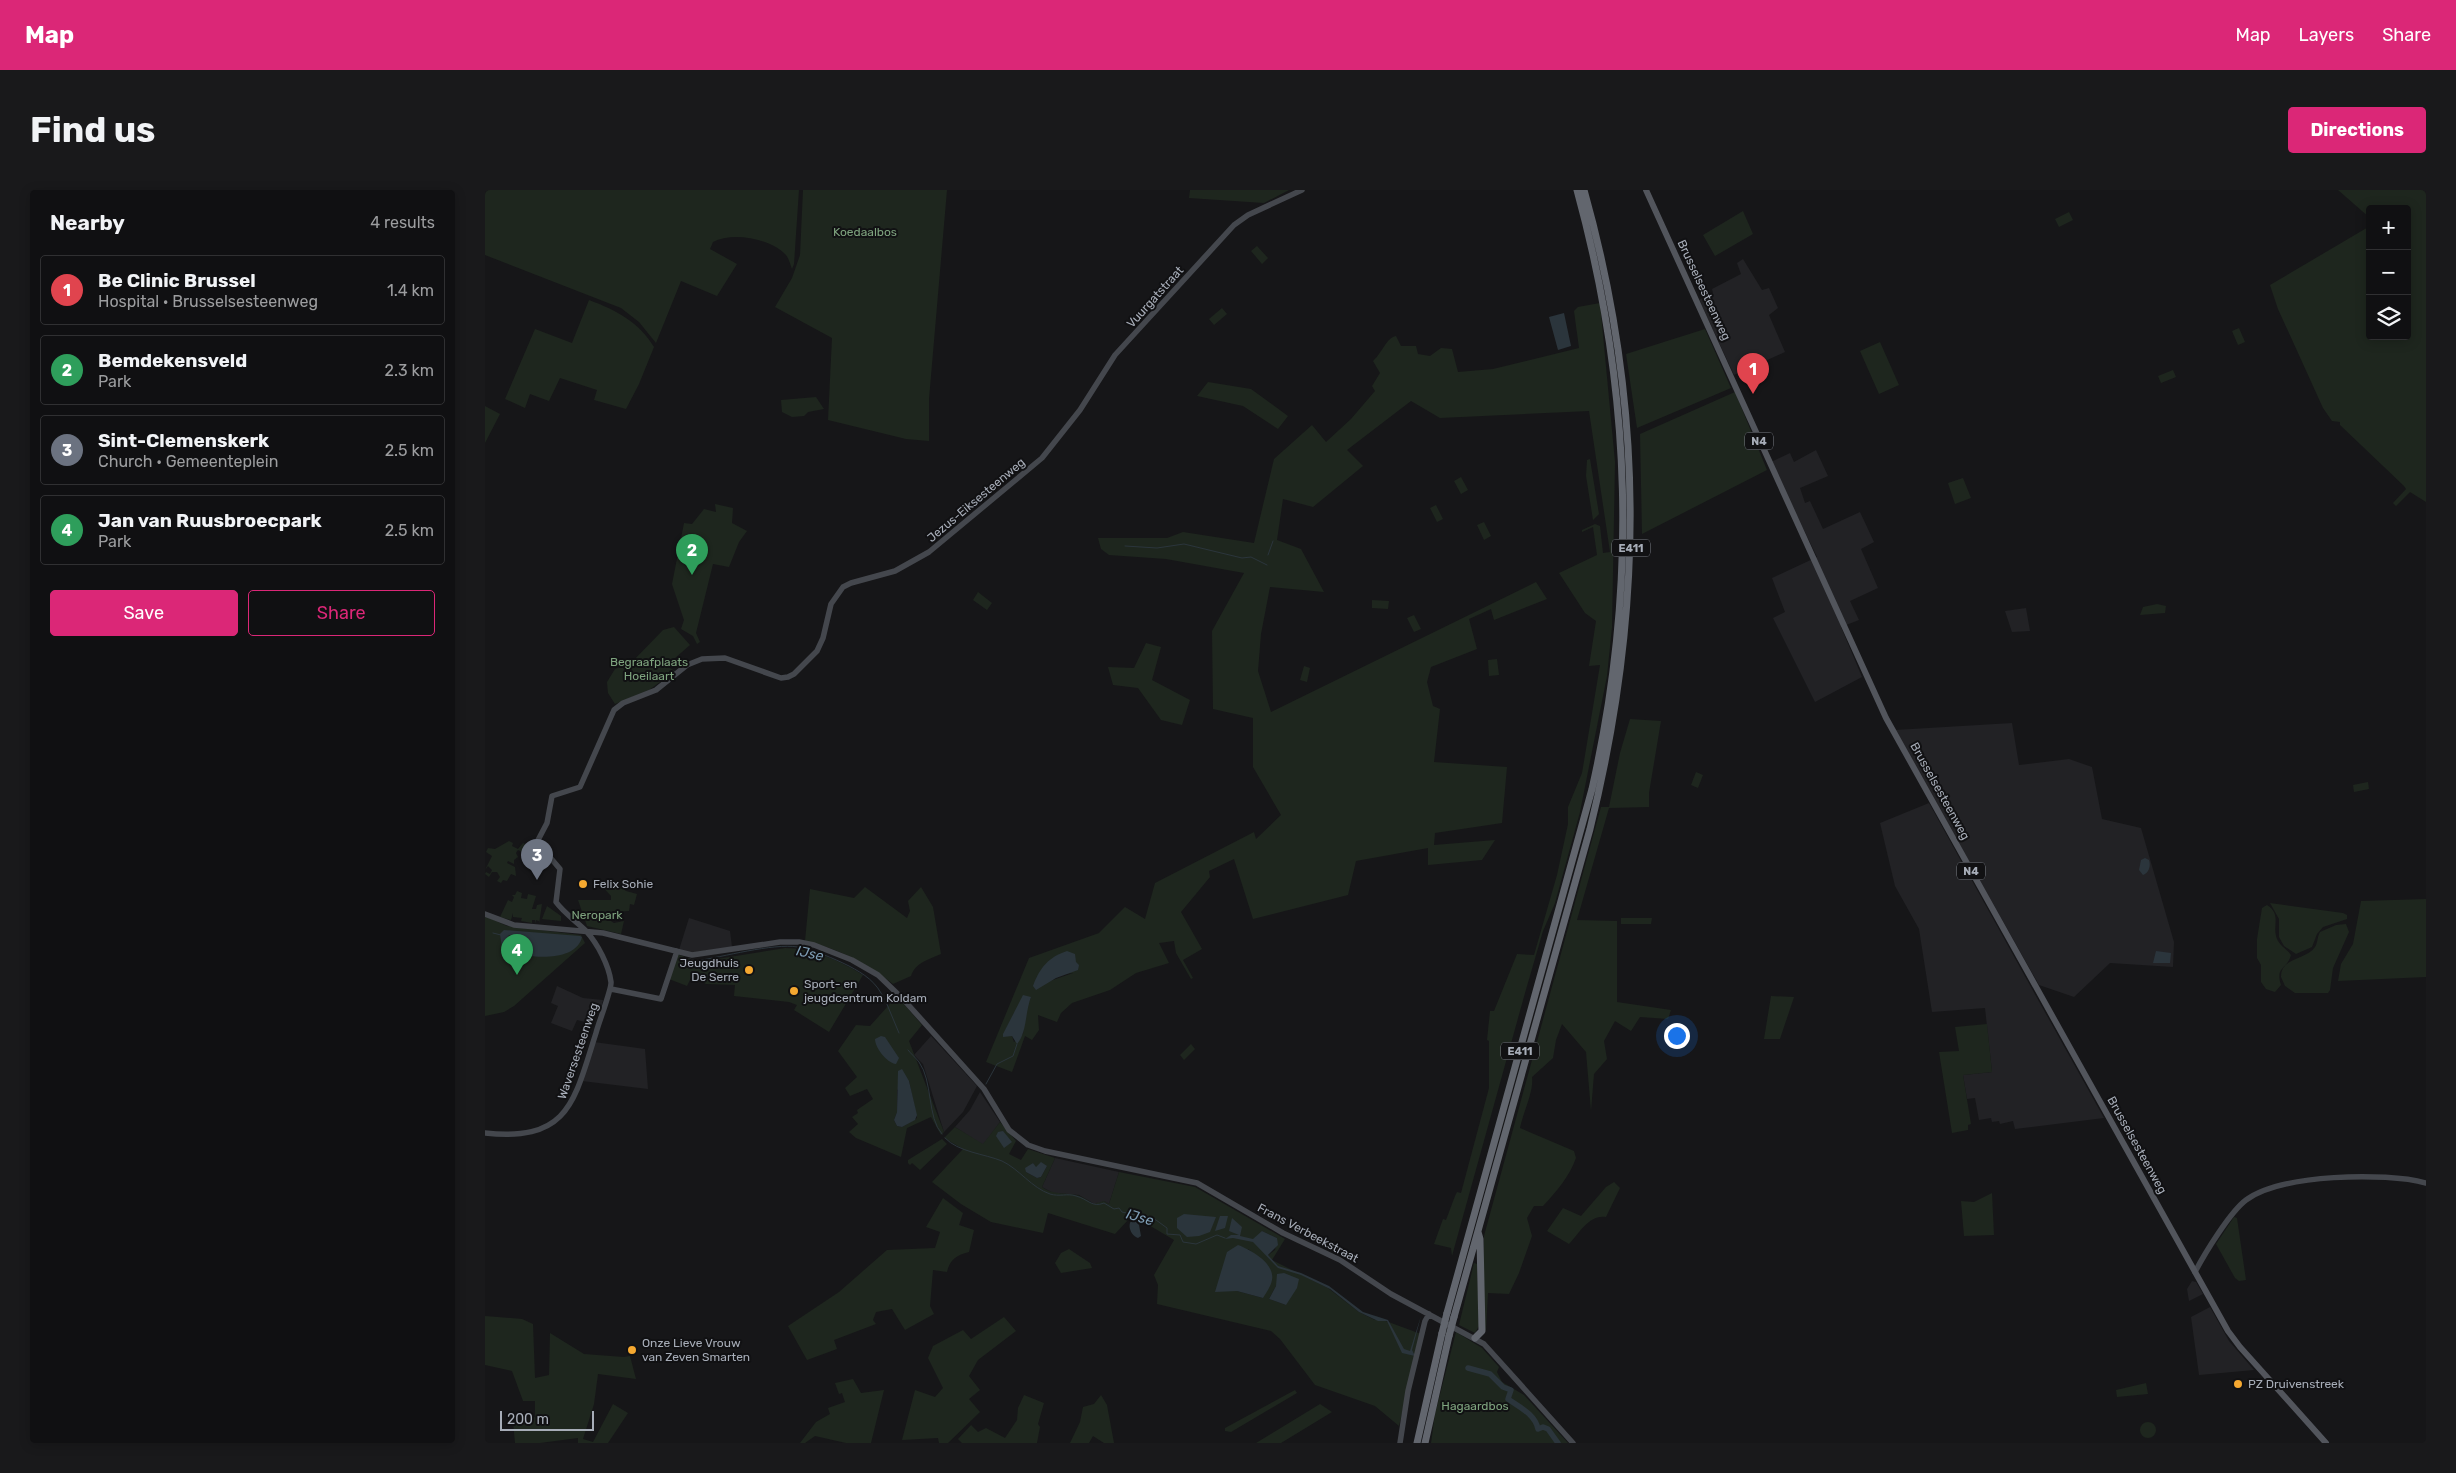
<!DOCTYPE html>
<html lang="en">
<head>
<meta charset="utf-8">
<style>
  body { margin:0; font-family:Rubik,sans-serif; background:#19191b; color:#f1f3f6 }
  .controls { position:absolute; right:15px; top:15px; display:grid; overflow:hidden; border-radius:5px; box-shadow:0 2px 12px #0003 }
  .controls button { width:45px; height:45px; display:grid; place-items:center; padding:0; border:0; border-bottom:1px solid #303032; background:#101012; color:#f1f3f6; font:25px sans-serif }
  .scale { position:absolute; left:15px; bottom:12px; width:94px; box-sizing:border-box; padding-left:5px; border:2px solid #a7adb8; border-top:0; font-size:14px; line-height:18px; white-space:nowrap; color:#a7adb8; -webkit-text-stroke:4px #111113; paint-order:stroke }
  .you { position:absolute; left:1191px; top:845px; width:18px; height:18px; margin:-12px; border:4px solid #fff; border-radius:50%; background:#1a73e8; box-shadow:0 0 0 8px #1a73e833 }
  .badge { display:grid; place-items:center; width:32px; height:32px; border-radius:50%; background:#db2777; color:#fff; font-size:16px; font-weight:700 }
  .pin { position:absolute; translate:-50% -41px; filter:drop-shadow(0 1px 2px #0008) }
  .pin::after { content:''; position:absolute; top:26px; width:18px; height:15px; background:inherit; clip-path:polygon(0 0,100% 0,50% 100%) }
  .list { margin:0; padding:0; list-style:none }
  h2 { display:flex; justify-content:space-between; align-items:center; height:65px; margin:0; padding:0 20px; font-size:21px }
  h2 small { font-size:16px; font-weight:400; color:#9c9d9f }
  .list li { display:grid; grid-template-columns:32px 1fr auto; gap:15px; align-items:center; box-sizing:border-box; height:70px; margin:0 10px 10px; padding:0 10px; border:1px solid #303032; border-radius:5px }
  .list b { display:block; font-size:19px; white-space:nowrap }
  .list p { margin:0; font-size:16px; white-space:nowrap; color:#9c9d9f }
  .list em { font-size:16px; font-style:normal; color:#9c9d9f }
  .actions { display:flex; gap:10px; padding:15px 20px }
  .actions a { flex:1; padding:11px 0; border:1px solid #db2777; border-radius:5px; text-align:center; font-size:18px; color:#db2777 }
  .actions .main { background:#db2777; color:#fff }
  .icon { flex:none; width:28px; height:28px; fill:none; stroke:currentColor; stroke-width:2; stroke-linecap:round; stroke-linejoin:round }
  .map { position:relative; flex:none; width:1941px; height:1253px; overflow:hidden; border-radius:5px }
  header { display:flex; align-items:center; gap:30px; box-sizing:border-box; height:70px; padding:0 25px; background:#db2777; color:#fff }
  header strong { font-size:24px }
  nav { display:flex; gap:28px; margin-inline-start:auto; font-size:18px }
  .intro { display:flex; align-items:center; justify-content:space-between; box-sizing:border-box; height:120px; padding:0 30px }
  h1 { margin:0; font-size:35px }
  .button { padding:12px 22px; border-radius:5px; background:#db2777; color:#fff; font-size:18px; font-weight:700 }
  main { display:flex; gap:30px; padding:0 30px }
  aside { flex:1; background:#101012; border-radius:5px; box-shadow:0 2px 12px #0003 }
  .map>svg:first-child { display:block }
  .built { fill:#222225 }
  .green { fill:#1e261e; fill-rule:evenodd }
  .water { fill:#2b353c; fill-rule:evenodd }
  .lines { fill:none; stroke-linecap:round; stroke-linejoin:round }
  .stream { stroke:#2b353c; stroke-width:1 }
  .river { stroke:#2b353c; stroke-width:5.5 }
  .secondary { stroke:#44474d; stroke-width:5.5 }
  .primary { stroke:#52555c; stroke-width:6 }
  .highway { stroke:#62666e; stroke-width:7 }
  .highway-bridge { stroke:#62666e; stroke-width:7 }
  .poi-dot { fill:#f5a830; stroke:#111113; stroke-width:2 }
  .labels { text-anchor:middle; stroke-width:4; stroke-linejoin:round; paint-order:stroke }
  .shield { fill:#111113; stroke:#7a7e86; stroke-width:1 }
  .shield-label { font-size:11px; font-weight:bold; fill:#a7adb8 }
  .park-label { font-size:12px; fill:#7ea37e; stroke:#111113 }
  .street-label { font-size:12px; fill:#a7adb8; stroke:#111113 }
  .poi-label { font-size:12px; fill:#a7adb8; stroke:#111113; text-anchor:start }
  .water-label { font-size:14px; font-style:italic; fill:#7e9db4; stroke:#111113 }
</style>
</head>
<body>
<header>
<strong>Map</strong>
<nav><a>Map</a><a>Layers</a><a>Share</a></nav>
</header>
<div class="intro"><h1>Find us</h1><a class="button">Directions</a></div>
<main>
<aside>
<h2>Nearby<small>4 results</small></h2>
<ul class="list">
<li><span class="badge" style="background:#e0444e">1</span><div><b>Be Clinic Brussel</b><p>Hospital · Brusselsesteenweg</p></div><em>1.4 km</em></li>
<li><span class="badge" style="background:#2e9e5b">2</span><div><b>Bemdekensveld</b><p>Park</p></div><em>2.3 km</em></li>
<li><span class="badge" style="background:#6b7280">3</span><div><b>Sint-Clemenskerk</b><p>Church · Gemeenteplein</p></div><em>2.5 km</em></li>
<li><span class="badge" style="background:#2e9e5b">4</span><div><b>Jan van Ruusbroecpark</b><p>Park</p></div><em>2.5 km</em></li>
</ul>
<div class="actions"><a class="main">Save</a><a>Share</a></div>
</aside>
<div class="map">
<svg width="1941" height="1253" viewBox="0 0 1941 1253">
  <rect width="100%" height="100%" fill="#161618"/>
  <path class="built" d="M1258 69 1277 100 1284 98 1293 118 1284 125 1300 162 1249 185 1214 110 1228 103 1227 99 1256 84 1252 73Z
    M1331 260 1343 286 1315 298 1320 313 1325 311 1338 339 1375 322 1389 352 1376 359 1393 398 1365 411 1374 430 1356 437 1377 487 1330 512 1288 428 1300 422 1287 388 1332 367 1286 272 1305 263 1309 272Z
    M1541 418 1545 441 1527 442 1520 421Z
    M1527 533 1534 575 1584 569 1607 577 1617 629 1656 638 1689 752 1688 777 1625 773 1589 807 1554 795 1410 540Z
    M1444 613 1537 781 1619 928 1530 939 1528 931 1515 934 1514 931 1507 932 1506 928 1494 930 1490 908 1482 909 1478 885 1507 882 1500 818 1447 822 1434 739 1410 696 1395 633Z
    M204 728 245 741 247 757 205 763 194 760Z
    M72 796 98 808 118 810 116 818H111L106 831 102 829 100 832 92 830 87 841 66 833 73 816 66 813Z
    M446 846 492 896 478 922 459 942 438 874 429 865Z
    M109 852 160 859 163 899 97 891Z
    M495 902 515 932 498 955 470 937 485 920Z
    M570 968 634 982 624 1014 619 1011 611 1015 594 1005 568 1003 557 997Z
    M1707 1091 1711 1092 1718 1104 1704 1111 1702 1099Z
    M1725 1117 1744 1151 1769 1180 1714 1185 1706 1127Z"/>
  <path class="green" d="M0 0H314L309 74 307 79C305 74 304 68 300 64 285 49 248 41 228 52L225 59 252 74 232 106 196 91 171 153 154 132 136 118 0 65Z
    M318 0H462L444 209V251L421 249 343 230 347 148 290 117 307 88 315 65Z
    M705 0H804L779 13 704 8Z
    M1853 0H1941V312L1925 302 1911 316 1908 313 1921 299 1919 296 1855 235V232L1847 231 1838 218 1793 119 1785 95 1885 36V146H1922V19H1885V28Z
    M1258 21 1268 44 1230 66 1218 45Z
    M1584 22 1588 30 1574 37 1570 29Z
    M772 56 783 68 777 74 766 61Z
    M104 110C131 120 154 132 169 157L154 194 141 219 109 210 112 200 75 188 64 211 45 204 40 218 20 209 50 139 87 153Z
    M1115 113 1130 272 1127 437 1122 486 1095 622 1070 713 1058 741 1040 803 967 1066 966 1058 949 1054 958 1029 961 1030 970 1006 972 1002 976 1003 1004 898V851L1002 850 1005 821H1009L1032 764 1049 765 1072 685 1083 634V617L1097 583 1115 475 1104 476 1111 431 1100 423 1074 383 1112 365 1108 337 1097 342V340L1110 334 1115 336 1118 363 1125 362 1104 221 955 228 926 211 862 260 878 276 828 317 798 309 792 350 816 359 839 402 785 397 776 444 773 481 786 522 1051 392 1062 409 1009 430 1006 419 984 429 992 459 946 477 942 492 948 516 955 519 949 572 1022 577 1017 633 950 643 949 655 1010 650 997 670 943 675V658L871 671 863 705 768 729 749 669 724 681 725 687 696 722 717 759 698 770 708 788 706 789 691 763 689 751 674 753 684 773 651 783 625 800 587 813 576 823 572 832 553 825 554 840 547 850 540 846 527 882 501 872 544 768 614 743 640 717 660 729 670 693 769 642 771 649 796 625 768 577V528L728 519 727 441 759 383 681 369 624 365 616 359 613 348H682L698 342 769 353 789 269 827 235 841 252 866 229 890 201 887 196 895 183 888 171C898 162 901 148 911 146L916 156H931L933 164 945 166 956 158 967 159 973 182 1008 179 1094 158 1089 121 1093 117ZM588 783 565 791 551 787ZM546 807 541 819 538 844 529 852 527 846H518L529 823Z
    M737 118 742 124 729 135 724 129Z
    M1754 138 1760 152 1753 155 1747 141Z
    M1220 139 1246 198 1152 238 1141 164Z
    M1395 152 1414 195 1394 204 1375 161Z
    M1688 180 1691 187 1676 193 1673 186Z
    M723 192 766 199 803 226 793 239 758 216 712 206Z
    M1250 202 1282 280 1157 344 1155 244Z
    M331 207 339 219 323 222 319 226 307 227 297 222 296 210Z
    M0 216 15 224 0 253Z
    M1105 269 1114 324 1108 330 1101 286 1102 270Z
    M976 287 983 300 976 304 969 291Z
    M1478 288 1486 308 1470 314 1463 293Z
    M230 314 248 318 247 333 262 341 254 352 244 377 228 374 211 443 215 452 212 454 208 446 196 439 199 430 187 394 199 333 207 334 219 319 231 322Z
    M951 315 958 329 952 332 945 318Z
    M999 332 1006 346 999 350 992 335Z
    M493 402 507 413 502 420 488 410Z
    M887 410 904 411 903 419 887 418Z
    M1672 414 1681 416 1680 423 1655 425 1658 417Z
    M929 425 936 439 929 442 922 428Z
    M189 437 205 455 181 476 190 481 164 500 130 514 123 503 122 492 130 479 145 474 178 440Z
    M661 453 676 457 667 490 705 510 697 535 676 530 653 498 628 495 623 477 649 478Z
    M1012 469 1014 485 1004 486 1003 470Z
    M819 476 825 478 822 492 815 490Z
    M1145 529 1176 531 1164 603V617L1124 618 1092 730 1132 731V812L1186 820 1183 829 1155 827 1146 841 1130 831 1119 851 1122 869 1109 884 1106 921 1101 862 1077 834 1071 850 1068 868 1047 887C1049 902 1038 922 1035 938L1089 961 1091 968C1084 987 1072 1001 1058 1016H1049L1042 1028 1047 1046 1034 1083 1024 1104 1003 1103 1001 1140 998 1141 999 1046 1116 617H1124L1135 563Z
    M1211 582 1218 585 1213 598 1206 595Z
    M1883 592 1884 599 1869 602 1868 595Z
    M24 651 28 653 27 656 33 659 38 653 42 655 39 663 33 660 31 663 33 667 29 670V674L23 671 22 673 30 677 31 686 26 684 22 691 18 690 16 693 12 691 15 687 12 682H7L4 687 0 684 1 682 5 684 7 680 3 676 0 680 7 666 1 662 3 658 10 659Z
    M114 693 136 697 141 701 152 704 149 715 145 714 144 721 127 722 124 730 129 733 139 731 136 744 102 736 93 710H126V706Z
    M380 697 422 728 425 721 423 711 436 697 448 717 456 764C443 770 431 772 426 786L408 794C378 771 356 760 320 751L325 699 369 708Z
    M32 701 37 703 36 708 42 709 43 704 51 706 47 719H51L52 715 57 714 54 734V731L51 730V734L50 730H47V733L36 731 37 728 28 727V723L26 730 15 727 23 710 27 712 29 707 27 705H30Z
    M1941 709V787L1853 791 1856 774 1868 754 1876 711Z
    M1785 713 1858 723 1862 725V729L1838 737 1832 744 1827 757 1811 764 1799 756 1794 747V729Z
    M1782 715C1796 724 1788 734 1791 746 1793 755 1801 758 1806 765 1802 780 1790 776 1796 795L1790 802 1781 799 1776 792V775L1772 768V749L1777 718Z
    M62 716 76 726V731L57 729Z
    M0 726 22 736 96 745 100 753 29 816 19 822 0 826Z
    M1136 728H1167L1166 734H1136Z
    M1861 734 1864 742 1848 778 1845 800 1843 803H1810L1800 796 1796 787C1796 767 1821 770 1830 757 1833 752 1832 747 1835 742L1851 735Z
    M300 758C326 758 356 771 378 785L344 842 309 820 312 815 304 812 249 806 250 795 221 794 207 786 202 796 184 789 192 764 213 772Z
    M412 806 437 835 424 851 459 942 456 945 446 927 422 938 416 967 371 948 364 942 373 934 367 927 373 923 372 920 388 909 382 899 365 906 360 898 372 887 353 861 371 835 385 836ZM424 891 432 928 417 937 412 936 409 930 412 922V900Z
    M1286 806 1309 807 1295 849H1279Z
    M1502 834 1507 882 1478 885 1486 934 1483 935V940L1467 943 1454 862 1474 861 1470 837Z
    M706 854 710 859 699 870 695 865Z
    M515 932 531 951 524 964 536 970 543 959 570 968 557 997C573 1009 589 997 608 1014L619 1011 624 1014 634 982 710 997 800 1049 787 1070 843 1098 874 1122 890 1130H898L936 1144 914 1236 890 1216 830 1195 795 1149 786 1141 672 1114 673 1095 669 1085 689 1050 652 1028 643 1030 630 1044 563 1023 558 1043 506 1032 476 1014 447 992 478 959 459 948 470 937 498 954ZM548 973 550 977 562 976 556 987 552 988 541 982V978ZM777 1041 792 1048 790 1060 782 1066ZM763 1059 769 1064 778 1108 752 1101ZM791 1096 801 1115 784 1109Z
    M457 949 462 954 435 980 427 973 425 975 423 973V970Z
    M1129 992 1135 998 1121 1027C1105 1024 1095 1042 1084 1054L1062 1041 1078 1018 1096 1026 1121 997Z
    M1507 1003 1509 1045 1479 1046 1476 1011 1489 1012Z
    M458 1008 478 1023 474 1035 489 1040 484 1062C472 1065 465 1069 462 1082L448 1080 445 1116 449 1124 420 1140 407 1119 391 1122 388 1130 391 1134 349 1150 352 1159 322 1170 303 1136 354 1102 402 1060 450 1058 455 1042 441 1037Z
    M1749 1027 1752 1028 1761 1090 1754 1091 1750 1088 1731 1054Z
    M584 1059 605 1073 607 1078 576 1083 570 1073 576 1063Z
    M989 1073 992 1074 994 1136 990 1143 974 1135Z
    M0 1126 37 1129 48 1134 50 1188 64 1185 65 1143 99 1164 139 1167 145 1166 151 1189 113 1184 109 1214 98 1249 108 1252 128 1214 143 1223 123 1253H93V1248L55 1253H30L28 1232 50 1227V1211H38L27 1181 0 1175Z
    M519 1127 531 1141 493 1170 484 1186 495 1200 484 1209 495 1222 463 1253H454L453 1248 417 1250 430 1200 450 1207 458 1198 443 1168 448 1156 478 1140 486 1149Z
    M971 1142 997 1158 1014 1177 1012 1182 1017 1192 1039 1205 1083 1253H946L950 1224Z
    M368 1189 376 1203 399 1200 386 1253H361L330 1246 320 1253H315L331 1232 345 1224 343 1218 360 1212 357 1203 354 1204 350 1193Z
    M1661 1193 1663 1204 1632 1207 1631 1200Z
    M810 1200 812 1203 746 1242 740 1241V1238Z
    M539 1205 559 1213 553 1234 555 1237 552 1253H477L473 1249 486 1235 493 1242 501 1238 520 1248 532 1230 533 1218Z
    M616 1205 622 1215 629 1253H619L608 1246 604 1253H585L595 1232 598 1217 609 1214Z
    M835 1214 847 1222 796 1253H771Z
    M1655 1240a8 8 0 1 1 16 0a8 8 0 1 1-16 0Z"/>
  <path class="water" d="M1079 123 1086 156 1073 160 1064 127Z
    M1660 668 1664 670C1666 676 1664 683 1658 685L1654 680 1656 670Z
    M19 740 95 746 97 747C91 774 36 769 17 758L15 744ZM24 745 31 746 37 750 33 755 20 750Z
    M582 761 590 764 591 772 594 775 593 780 571 788 551 800 548 796C555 777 564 767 582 761Z
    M1671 761 1686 763 1685 773H1668Z
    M538 805 546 807C540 822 542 843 532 854L527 846 518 847V844Z
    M396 846 400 847 414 868 411 874C402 873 390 858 390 849Z
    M417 879 424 891 432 925 430 930 417 937 412 936 409 930 412 922 413 881Z
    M518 941 527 952 519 958 511 946 513 942Z
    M556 972 562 976 556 987 552 988 541 982 540 978 548 973 551 977Z
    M699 1024 731 1027 725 1042 714 1046 702 1047 692 1038V1028Z
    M735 1026H743L740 1038 730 1041Z
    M747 1028 757 1037 755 1046 768 1049 777 1041 792 1048 793 1055 783 1065 793 1076 816 1083 844 1096 878 1122 903 1130 919 1159 925 1161 936 1126 927 1160 930 1166 917 1163 902 1131H893L874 1122 845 1099 816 1085 793 1078 768 1052 748 1048 740 1049 746 1045H754L744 1041Z
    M649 1030 654 1035 656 1046 653 1048C647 1046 642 1037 646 1031Z
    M753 1055C766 1060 790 1073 787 1090 786 1096 781 1103 778 1108L752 1101 730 1102 742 1062Z
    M799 1083 814 1089 812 1098 801 1115 784 1109 791 1096 792 1084Z"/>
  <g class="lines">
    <path class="stream" d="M640 356 672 358 699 354 757 368 766 367 782 375
      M783 365 788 351
      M8 743 16 745
      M205 769 211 771C238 767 287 753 313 757 331 761 348 768 364 776 379 784 392 792 399 809
      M401 812 414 843
      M423 860C426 864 431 868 434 872 448 891 442 928 457 944
      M501 894 512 874 528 866 532 854
      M460 948C473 962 500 964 517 971 534 979 547 998 565 1004 574 1007 583 1003 591 1006 603 1009 607 1018 619 1013L629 1019 634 1018 637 1022 671 1030 682 1038V1044L695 1045 698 1052 711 1054 732 1045 740 1048"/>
    <path class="river" d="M983 1178 1005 1184 1018 1197 1026 1200 1023 1209C1034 1217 1050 1224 1053 1239L1058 1237 1063 1239 1073 1253"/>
    <path class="secondary" d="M0 724 29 735 118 743 207 765 295 752H314L329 755 367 770 393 785 418 809 499 899 524 940 543 955 560 961 712 993 798 1043 855 1070 906 1104 999 1154 1088 1253
      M126 799 176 809 192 761
      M0 943C85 952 89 911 111 843 113 834 127 799 126 792 124 776 113 754 101 741 91 731 79 723 71 712L75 679 52 652 62 633 67 606 95 597 129 520 138 513 171 500 202 475 217 469 240 468 296 488 303 487 309 484 332 461 338 448 346 414 358 397 366 393 410 381 444 362 557 268 595 220 630 165 749 35 763 25 817 0
      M1710 1082C1720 1063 1745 1022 1761 1010 1796 984 1900 982 1941 993
      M915 1253 923 1201 940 1131 944 1124"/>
    <path class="primary" d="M1161 0 1401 528 1743 1141 1755 1157 1841 1253"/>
    <path class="highway" d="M962 1123 1107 599C1153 396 1147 201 1092 0
      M969 1127 1105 639C1159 421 1160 217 1099 0
      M990 1148 997 1141 995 1049 993 1042
      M932 1253 957 1143
      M940 1253 964 1146"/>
    <path class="highway-bridge" d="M957 1143 962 1123
      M964 1146 969 1127"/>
  </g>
  <g class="poi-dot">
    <circle cx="98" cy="694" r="5"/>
    <circle cx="264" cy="780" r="5"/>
    <circle cx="309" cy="801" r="5"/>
    <circle cx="147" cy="1160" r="5"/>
    <circle cx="1753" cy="1194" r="5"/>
  </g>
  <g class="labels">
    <g class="shield">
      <rect x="1260" y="242.5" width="28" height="17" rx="4"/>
      <rect x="1127" y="349.5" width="38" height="17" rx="4"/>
      <rect x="1472" y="672.5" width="28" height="17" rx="4"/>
      <rect x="1016" y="852.5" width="38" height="17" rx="4"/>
    </g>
    <g class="shield-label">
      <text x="1274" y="255">N4</text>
      <text x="1146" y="362">E411</text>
      <text x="1486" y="685">N4</text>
      <text x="1035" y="865">E411</text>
    </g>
    <g class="park-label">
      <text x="380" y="46">Koedaalbos</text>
      <text x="164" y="476">Begraafplaats<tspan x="164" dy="14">Hoeilaart</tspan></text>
      <text x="112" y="729">Neropark</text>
      <text x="990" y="1220">Hagaardbos</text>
    </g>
    <g class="street-label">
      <text transform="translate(1219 100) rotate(65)" y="4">Brusselsesteenweg</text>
      <text transform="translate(670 107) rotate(-48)" y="4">Vuurgatstraat</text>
      <text transform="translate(491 310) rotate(-40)" y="4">Jezus-Eiksesteenweg</text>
      <text transform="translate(1455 601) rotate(61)" y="4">Brusselsesteenweg</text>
      <text transform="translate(93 861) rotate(-71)" y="4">Waversesteenweg</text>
      <text transform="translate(1652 955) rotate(61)" y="4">Brusselsesteenweg</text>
      <text transform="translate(823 1043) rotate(28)" y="4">Frans Verbeekstraat</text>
    </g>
    <g class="poi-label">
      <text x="108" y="698">Felix Sohie</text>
      <text x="254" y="777" text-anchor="end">Jeugdhuis<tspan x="254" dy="14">De Serre</tspan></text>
      <text x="319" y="798">Sport- en<tspan x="319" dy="14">jeugdcentrum Koldam</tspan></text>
      <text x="157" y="1157">Onze Lieve Vrouw<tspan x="157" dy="14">van Zeven Smarten</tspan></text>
      <text x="1763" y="1198">PZ Druivenstreek</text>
    </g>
    <g class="water-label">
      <text transform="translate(325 763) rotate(12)" y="5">IJse</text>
      <text transform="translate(655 1027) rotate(16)" y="5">IJse</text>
    </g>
  </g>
</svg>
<div class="controls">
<button>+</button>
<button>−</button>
<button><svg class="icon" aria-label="layers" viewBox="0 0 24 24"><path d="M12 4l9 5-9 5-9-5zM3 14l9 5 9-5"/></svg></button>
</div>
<div class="scale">200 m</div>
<div class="you"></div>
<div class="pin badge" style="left:1268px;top:204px;background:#e0444e">1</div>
<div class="pin badge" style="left:207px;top:385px;background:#2e9e5b">2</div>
<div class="pin badge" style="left:52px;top:690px;background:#6b7280">3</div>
<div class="pin badge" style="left:32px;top:785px;background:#2e9e5b">4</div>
</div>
</main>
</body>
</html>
